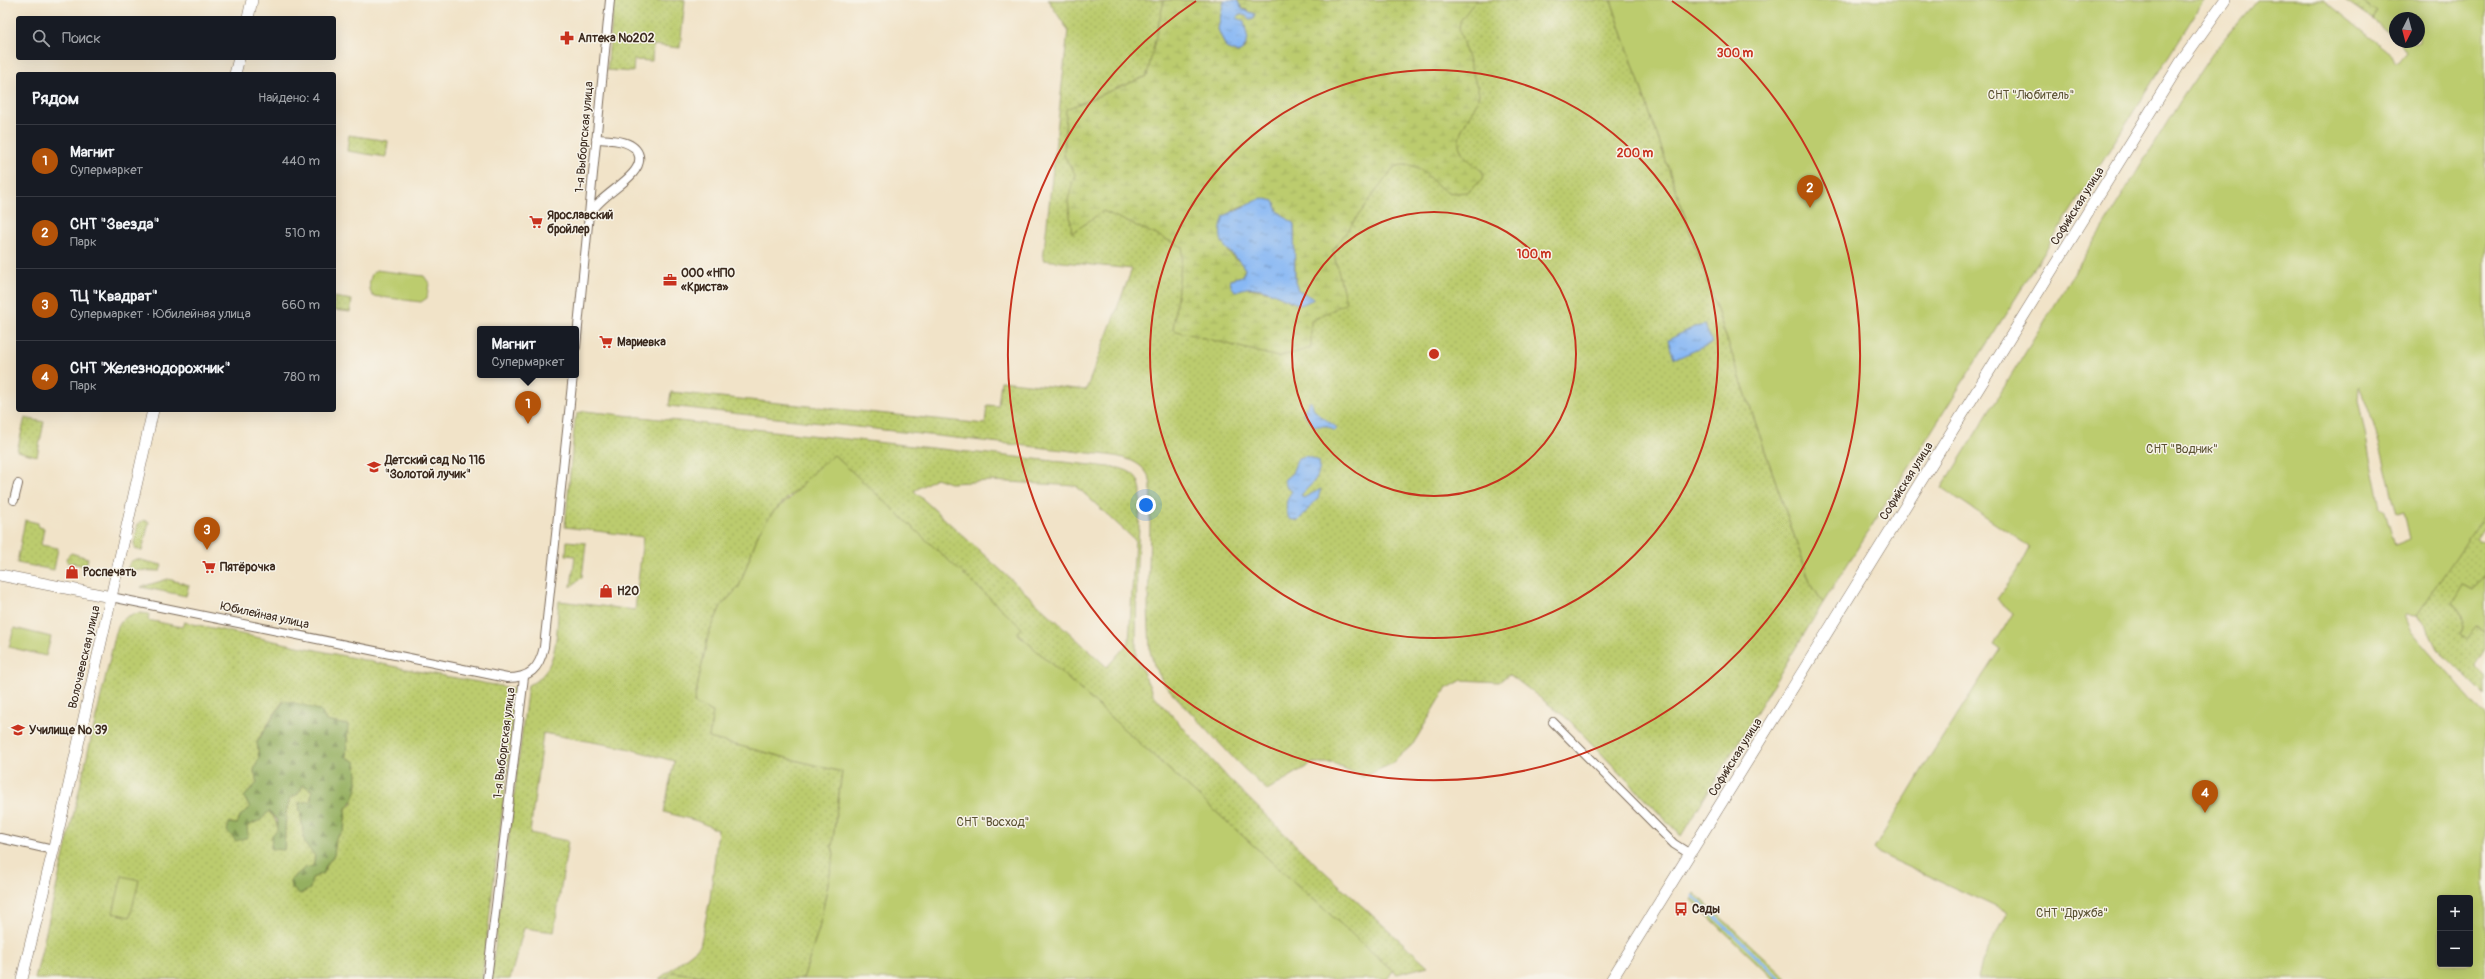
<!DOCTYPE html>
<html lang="ru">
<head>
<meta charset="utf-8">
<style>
  body { margin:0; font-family:Pangolin,sans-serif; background:#242831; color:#f1f3f6 }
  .controls { position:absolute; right:12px; bottom:12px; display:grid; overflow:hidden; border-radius:4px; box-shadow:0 4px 16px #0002 }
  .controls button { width:36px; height:36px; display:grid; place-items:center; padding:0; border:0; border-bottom:1px solid #363941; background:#171b24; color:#f1f3f6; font:20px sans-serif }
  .compass { position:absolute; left:2389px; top:12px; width:36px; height:36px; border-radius:50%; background:#171b24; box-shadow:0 4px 16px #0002; rotate:186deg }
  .you { position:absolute; left:1146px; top:505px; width:14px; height:14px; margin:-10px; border:3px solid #fff; border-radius:50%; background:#1a73e8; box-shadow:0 0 0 6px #1a73e833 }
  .badge { display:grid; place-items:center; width:26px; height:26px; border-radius:50%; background:#b45309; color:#fff; font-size:13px; font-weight:700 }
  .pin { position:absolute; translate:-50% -33px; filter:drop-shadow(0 1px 2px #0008) }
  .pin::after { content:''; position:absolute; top:21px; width:14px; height:12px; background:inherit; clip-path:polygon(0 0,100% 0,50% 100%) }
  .popup { position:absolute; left:477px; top:326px; width:102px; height:52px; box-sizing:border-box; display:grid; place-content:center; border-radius:4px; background:#171b24; filter:drop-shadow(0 1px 3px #0005); font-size:13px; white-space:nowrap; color:#9ea1a6 }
  .popup b { font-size:15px; color:#f1f3f6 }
  .popup::after { content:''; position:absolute; left:50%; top:100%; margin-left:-8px; border:8px solid transparent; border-top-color:#171b24 }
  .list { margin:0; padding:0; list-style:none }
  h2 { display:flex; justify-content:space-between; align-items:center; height:52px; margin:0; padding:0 16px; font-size:17px }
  h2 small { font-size:13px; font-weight:400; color:#9ea1a6 }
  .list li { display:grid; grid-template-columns:26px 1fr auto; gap:12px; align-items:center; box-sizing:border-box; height:72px; padding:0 16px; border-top:1px solid #363941 }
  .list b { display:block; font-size:15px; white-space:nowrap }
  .list p { margin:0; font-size:13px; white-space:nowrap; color:#9ea1a6 }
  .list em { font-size:13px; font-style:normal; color:#9ea1a6 }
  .icon { flex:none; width:22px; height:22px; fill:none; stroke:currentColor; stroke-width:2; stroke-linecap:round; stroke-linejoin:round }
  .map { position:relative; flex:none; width:2485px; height:979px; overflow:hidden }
  .search { position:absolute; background:#171b24; box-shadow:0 4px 16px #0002; left:16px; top:16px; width:320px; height:44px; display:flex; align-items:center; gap:10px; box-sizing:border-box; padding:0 14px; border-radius:4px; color:#9ea1a6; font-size:15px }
  .panel { position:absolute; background:#171b24; box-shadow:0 4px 16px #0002; left:16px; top:72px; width:320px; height:340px; border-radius:4px }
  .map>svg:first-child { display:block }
  .grass { fill:url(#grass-dots); stroke:#7c7b46; fill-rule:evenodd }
  .forest { fill:url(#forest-firs); stroke:#686d40 }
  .wetland { fill:url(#wetland-marsh); stroke:#7c7b46; fill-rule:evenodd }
  .garden { fill:#bccc6e; stroke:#7c7b46; fill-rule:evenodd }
  .water { fill:url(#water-ripples); stroke:#627189 }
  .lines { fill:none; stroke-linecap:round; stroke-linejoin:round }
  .stream { stroke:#88b8f4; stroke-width:3 }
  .street-casing { stroke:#7b6b5a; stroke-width:10 }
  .secondary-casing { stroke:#7b6b5a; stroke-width:12 }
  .street { stroke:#fff; stroke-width:8 }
  .secondary { stroke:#fff; stroke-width:11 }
  .ring { fill:none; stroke:#c8321e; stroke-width:2 }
  .labels { text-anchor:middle; stroke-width:3; stroke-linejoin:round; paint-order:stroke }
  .poi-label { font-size:12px; font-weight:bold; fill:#3b2a1e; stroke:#f7f3e8; text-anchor:start }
  .park-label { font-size:12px; fill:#5b5232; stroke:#f7f3e8 }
  .street-label { font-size:12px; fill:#3b2a1e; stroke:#f7f3e8 }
  .centre { fill:#c8321e; stroke:#f7f3e8; stroke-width:2 }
  .ring-label { font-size:12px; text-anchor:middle; font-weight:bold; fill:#c8321e; stroke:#f7f3e8; stroke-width:3; stroke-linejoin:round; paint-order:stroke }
</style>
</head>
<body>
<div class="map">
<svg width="2485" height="979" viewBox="0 0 2485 979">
  <defs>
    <pattern id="grass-dots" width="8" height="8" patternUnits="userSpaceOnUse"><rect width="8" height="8" fill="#bccc6e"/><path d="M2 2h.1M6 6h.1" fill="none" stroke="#a2af5f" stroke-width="1.8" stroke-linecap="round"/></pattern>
    <pattern id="forest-firs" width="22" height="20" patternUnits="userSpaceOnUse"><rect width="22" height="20" fill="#95b061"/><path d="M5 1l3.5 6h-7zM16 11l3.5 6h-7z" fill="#7b8f4f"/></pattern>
    <pattern id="wetland-marsh" width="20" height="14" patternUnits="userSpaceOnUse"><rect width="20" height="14" fill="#bccc6e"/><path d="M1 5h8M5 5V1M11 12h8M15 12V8" fill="none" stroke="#a2af5f"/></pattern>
    <pattern id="water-ripples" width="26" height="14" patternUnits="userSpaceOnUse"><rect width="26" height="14" fill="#88b8f4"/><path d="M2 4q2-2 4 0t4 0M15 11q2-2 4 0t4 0" fill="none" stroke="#7096c5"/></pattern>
  </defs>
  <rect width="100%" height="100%" fill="#f7f3e8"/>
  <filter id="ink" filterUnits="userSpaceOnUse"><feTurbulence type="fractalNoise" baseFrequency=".025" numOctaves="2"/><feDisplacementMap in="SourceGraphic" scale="8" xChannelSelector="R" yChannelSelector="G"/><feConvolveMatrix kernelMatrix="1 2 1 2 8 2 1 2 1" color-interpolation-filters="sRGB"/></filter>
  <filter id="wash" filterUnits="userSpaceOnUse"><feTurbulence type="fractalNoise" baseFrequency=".012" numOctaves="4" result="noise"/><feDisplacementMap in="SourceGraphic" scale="16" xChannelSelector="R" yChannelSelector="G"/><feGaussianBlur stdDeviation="0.9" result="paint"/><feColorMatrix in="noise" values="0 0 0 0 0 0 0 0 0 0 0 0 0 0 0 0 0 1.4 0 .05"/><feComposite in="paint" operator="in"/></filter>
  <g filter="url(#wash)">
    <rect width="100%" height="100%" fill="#f1e3c8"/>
    <path class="grass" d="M614 0H685L680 48 653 45 652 61 634 60 633 72 607 70Z
      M1048 0H1224L1220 18 1240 3 1237 0H1611L1810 582 1823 603 1681 836 1569 720 1509 674 1499 682 1462 680 1446 689 1413 744 1391 764 1363 777 1333 763H1313L1267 790 1240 765 1164 684 1154 665 1150 651 1148 607 1151 484C1145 453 1106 456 1081 452L669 406 671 392 985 424 987 405 998 406 1001 381 1086 390 1132 269 1043 260 1068 30Z
      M2345 0H2361L2377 12 2372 19Z
      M349 135 388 141 386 157 347 151Z
      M334 297 352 300 350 312 334 310Z
      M585 411 1119 468C1133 472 1139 476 1141 492L1137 561 1136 657 1153 694 1228 778 1306 855 1428 966 1397 974 1393 971 1017 633 1021 628 834 455 774 511 759 532 739 587 721 606 708 636 694 703 713 712 709 738 842 772 832 847 834 854 819 929 803 979H724L672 972 666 979H659L700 946 710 899 718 830 697 821 664 812 674 761 626 748 543 733 530 833 568 841 554 932 524 928 510 979H491L528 685C560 673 556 629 559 601L635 610 643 537 565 527 575 420 578 413ZM936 478 950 483 992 481 1076 486 1135 540 1129 642 1107 667 914 491Z
      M25 418 44 422 37 456 17 451Z
      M2483 514H2485V526L2476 539 2485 542V576L2474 590 2463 584 2460 608 2465 625 2460 635 2477 626 2485 631V649L2474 667 2485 677V696L2438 649 2426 624 2416 616Z
      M25 520 38 523V527L44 528 41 545 58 548 54 570 17 563Z
      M144 520 149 522 142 551 135 549 134 543 138 524Z
      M567 541 586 543 582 577 571 587 575 556 566 555Z
      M71 553 88 558 86 566 67 562 66 558Z
      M136 559 162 565 160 571 127 570 130 562Z
      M168 579 189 585 186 596 141 587Z
      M140 613 149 614 148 620 182 627 184 622 406 669 517 689 482 979H35L116 632C120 620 127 614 140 613ZM283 701 326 721 348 739C341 758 350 783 353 803L346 808 344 831 336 838 334 855 325 867 324 873 312 878 315 856 305 844 299 803 311 801 312 790 303 785 298 794 290 798 286 812 284 850C279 836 279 822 269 811 257 825 247 826 230 823L237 824 241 815 250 808 244 797 257 783 254 771 259 758 257 741Z"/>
    <path class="forest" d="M284 701 303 705 321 711 326 721 348 725 346 757 356 762C357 779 360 797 346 808L344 831 336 838 334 855 325 867 324 873 312 878 310 889 300 894 291 888 290 880 305 868 313 866 315 856 305 844 299 803 311 801 312 790 303 785 298 794 290 798 286 812 284 850 271 849 272 835 277 831V820L269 811 261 820 247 826 248 837 236 841 227 831 229 823 237 824 241 815 250 808 244 797 257 783 254 770 259 758 257 742Z"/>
    <path class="wetland" d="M1164 0H1224L1218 29 1226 48 1238 53 1246 47 1245 25 1236 19 1238 14 1248 10 1242 9 1237 0H1476L1460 21 1459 30 1479 93C1478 101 1475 106 1471 113 1451 146 1456 150 1484 173L1483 179 1468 192C1463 192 1454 194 1449 192 1429 186 1423 157 1394 167L1333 250 1346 303 1311 321V348L1278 357 1173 330 1183 247 1103 211 1072 233 1068 200 1075 174 1064 156 1066 109 1147 76ZM1253 202 1278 211 1294 224 1295 282 1298 291 1305 293 1291 302C1278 292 1259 290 1243 287 1239 286 1234 282 1230 279L1243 276 1245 269 1240 262 1228 253 1233 210Z
      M1695 893 1787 979H1774L1691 900Z"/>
    <path class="garden" d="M1611 0H2204L1823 603 1810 582Z
      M2257 0H2324L2391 54 2396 64 2406 52 2400 42H2419V18H2395V38L2372 19 2377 12 2361 0H2485V514L2416 616 2404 615 2409 628 2485 716V979H1978L1982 962 2007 912 1878 853 1874 849 1931 755 2000 649 1994 645 2013 613 1997 599 2017 572 2030 547 1942 488 2184 95 2217 47ZM2359 386C2377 425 2386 472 2397 514L2404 512 2410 539 2395 545 2385 511 2380 507 2358 399ZM2440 898H2470V964H2440Z
      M376 270 424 276 429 283 427 298 421 302 373 296C367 290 369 274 376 270Z
      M834 455 1022 628 1017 633 1393 971 1387 979H803L819 929 834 854 832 847 842 772 709 738 713 712 694 703 708 636 721 606 739 587 759 532 774 511 789 499 815 470Z
      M2485 576V631L2477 626 2466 640 2460 635C2467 622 2464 612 2452 603L2463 584 2474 590Z
      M14 628 51 637 46 656 9 647Z
      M122 876 139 880 130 917 113 913Z
      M672 972 724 979H666Z"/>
    <path class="water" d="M1224 0H1237L1242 9 1255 14 1254 19 1251 20 1246 16 1239 14 1237 18 1244 21 1248 40 1243 50 1238 53 1226 48 1218 29Z
      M1262 198 1274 201 1278 211 1294 224 1295 282 1298 290 1314 299 1301 305C1282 299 1255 279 1236 292L1231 286 1230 279 1243 276 1245 269C1230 246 1213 249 1224 216Z
      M1705 325 1712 343 1680 357 1674 358 1668 340 1694 327Z
      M1310 401C1314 404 1312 406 1314 409 1317 415 1331 422 1337 428L1335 431 1326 426H1314L1303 412Z
      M1306 456 1319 461C1322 477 1311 484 1301 495L1303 498 1321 489 1318 498 1298 521 1289 519C1285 507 1285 501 1292 491L1287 488 1284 480 1292 473 1298 458Z"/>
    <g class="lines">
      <path class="stream" d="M1693 896 1780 979"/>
    </g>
  </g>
  <g filter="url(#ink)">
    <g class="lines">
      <g class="street-casing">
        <path id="street" d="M591 213C601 193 643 177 639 156 635 139 609 140 596 139
          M576 347 610 0
          M14 500 18 484
          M111 597 507 678C530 678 539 669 544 647L573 375
          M1553 722 1674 844 1690 854
          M0 838 53 850
          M487 979 524 677"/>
      </g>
      <g class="secondary-casing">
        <path id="secondary" d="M248 18 252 0
          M235 74 239 58
          M0 575 111 597
          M22 979 66 798 153 410
          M1612 979 2181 62 2225 0"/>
      </g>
      <use href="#street" class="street"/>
      <use href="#secondary" class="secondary"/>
    </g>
  </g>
  <g class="ring">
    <circle cx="1434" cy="354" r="142"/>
    <circle cx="1434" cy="354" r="284"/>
    <path d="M1672 1A426 426 0 1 1 1196 1"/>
  </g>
  <defs>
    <g id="pharmacy-bare" transform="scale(1.08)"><path d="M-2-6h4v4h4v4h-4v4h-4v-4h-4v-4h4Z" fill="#c8321e" stroke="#f7f3e8" stroke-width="2.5" paint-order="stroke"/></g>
    <g id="supermarket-bare" transform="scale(1.08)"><path d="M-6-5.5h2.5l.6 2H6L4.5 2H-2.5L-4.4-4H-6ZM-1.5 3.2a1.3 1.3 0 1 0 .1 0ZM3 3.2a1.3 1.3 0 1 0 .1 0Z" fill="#c8321e" stroke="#f7f3e8" stroke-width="2.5" paint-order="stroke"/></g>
    <g id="office-bare" transform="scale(1.08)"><path d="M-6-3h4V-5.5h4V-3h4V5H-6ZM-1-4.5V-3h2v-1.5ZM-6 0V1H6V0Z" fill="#c8321e" stroke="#f7f3e8" stroke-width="2.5" paint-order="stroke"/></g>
    <g id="school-bare" transform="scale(1.08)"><path d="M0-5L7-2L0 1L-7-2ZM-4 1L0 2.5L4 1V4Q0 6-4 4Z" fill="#c8321e" stroke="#f7f3e8" stroke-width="2.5" paint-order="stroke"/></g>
    <g id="shop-bare" transform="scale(1.08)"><path d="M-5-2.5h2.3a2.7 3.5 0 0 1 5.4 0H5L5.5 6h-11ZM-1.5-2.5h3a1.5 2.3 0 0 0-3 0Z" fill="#c8321e" stroke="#f7f3e8" stroke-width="2.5" paint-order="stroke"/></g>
    <g id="university-bare" transform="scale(1.08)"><path d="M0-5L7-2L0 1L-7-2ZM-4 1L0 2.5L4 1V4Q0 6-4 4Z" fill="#c8321e" stroke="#f7f3e8" stroke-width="2.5" paint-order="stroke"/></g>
    <g id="bus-bare" transform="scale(1.08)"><path d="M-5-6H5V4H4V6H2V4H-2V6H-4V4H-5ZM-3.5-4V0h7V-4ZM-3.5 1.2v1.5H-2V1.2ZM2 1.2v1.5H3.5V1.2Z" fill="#c8321e" stroke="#f7f3e8" stroke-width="2.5" paint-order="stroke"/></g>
  </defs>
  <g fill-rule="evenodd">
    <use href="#pharmacy-bare" x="567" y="38"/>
    <use href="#supermarket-bare" x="536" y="222"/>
    <use href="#office-bare" x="670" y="280"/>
    <use href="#supermarket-bare" x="606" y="342"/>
    <use href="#school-bare" x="374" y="467"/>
    <use href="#supermarket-bare" x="209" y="567"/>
    <use href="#shop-bare" x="72" y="572"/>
    <use href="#shop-bare" x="606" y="591"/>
    <use href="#university-bare" x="18" y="730"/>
    <use href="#bus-bare" x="1681" y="909"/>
  </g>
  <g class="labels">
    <g class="poi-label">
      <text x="578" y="42">Аптека №202</text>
      <text x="547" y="219">Ярославский<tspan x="547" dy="14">бройлер</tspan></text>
      <text x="681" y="277">ООО «НПО<tspan x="681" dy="14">«Криста»</tspan></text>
      <text x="617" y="346">Мариевка</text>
      <text x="385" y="464">Детский сад № 116<tspan x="385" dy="14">"Золотой лучик"</tspan></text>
      <text x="220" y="571">Пятёрочка</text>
      <text x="83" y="576">Роспечать</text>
      <text x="617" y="595">H2O</text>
      <text x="29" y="734">Училище № 39</text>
      <text x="1692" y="913">Сады</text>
    </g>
    <g class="park-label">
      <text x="2031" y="99">СНТ "Любитель"</text>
      <text x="2182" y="453">СНТ "Водник"</text>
      <text x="993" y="826">СНТ "Восход"</text>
      <text x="2072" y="917">СНТ "Дружба"</text>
    </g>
    <g class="street-label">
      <text transform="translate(584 137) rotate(-85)" y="4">1-я Выборгская улица</text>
      <text transform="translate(2077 206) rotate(-58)" y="4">Софийская улица</text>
      <text transform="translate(1906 481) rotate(-58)" y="4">Софийская улица</text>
      <text transform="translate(265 615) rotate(12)" y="4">Юбилейная улица</text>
      <text transform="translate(84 657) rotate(-77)" y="4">Волочаевская улица</text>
      <text transform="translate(504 743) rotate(-83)" y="4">1-я Выборгская улица</text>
      <text transform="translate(1735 757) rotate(-58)" y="4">Софийская улица</text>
    </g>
  </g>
  <circle cx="1434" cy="354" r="6" class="centre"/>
  <g class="ring-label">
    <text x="1735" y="57">300 m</text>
    <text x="1635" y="157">200 m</text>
    <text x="1534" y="258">100 m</text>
  </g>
</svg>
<div class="controls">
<button>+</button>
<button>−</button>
</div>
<svg class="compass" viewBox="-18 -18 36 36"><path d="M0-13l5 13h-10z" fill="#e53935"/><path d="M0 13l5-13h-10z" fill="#9ea1a6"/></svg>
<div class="you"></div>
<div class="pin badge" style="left:528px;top:424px">1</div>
<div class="popup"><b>Магнит</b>Супермаркет</div>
<div class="pin badge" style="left:1810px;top:208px">2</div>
<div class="pin badge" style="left:207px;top:550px">3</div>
<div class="pin badge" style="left:2205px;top:813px">4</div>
<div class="search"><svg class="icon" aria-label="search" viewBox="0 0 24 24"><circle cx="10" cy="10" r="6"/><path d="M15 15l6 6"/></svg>Поиск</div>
<section class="panel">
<h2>Рядом<small>Найдено: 4</small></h2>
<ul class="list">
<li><span class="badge">1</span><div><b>Магнит</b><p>Супермаркет</p></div><em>440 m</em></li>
<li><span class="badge">2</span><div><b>СНТ &quot;Звезда&quot;</b><p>Парк</p></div><em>510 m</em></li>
<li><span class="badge">3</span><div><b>ТЦ &quot;Квадрат&quot;</b><p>Супермаркет · Юбилейная улица</p></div><em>660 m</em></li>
<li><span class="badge">4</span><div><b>СНТ &quot;Железнодорожник&quot;</b><p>Парк</p></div><em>780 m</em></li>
</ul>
</section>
</div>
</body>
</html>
